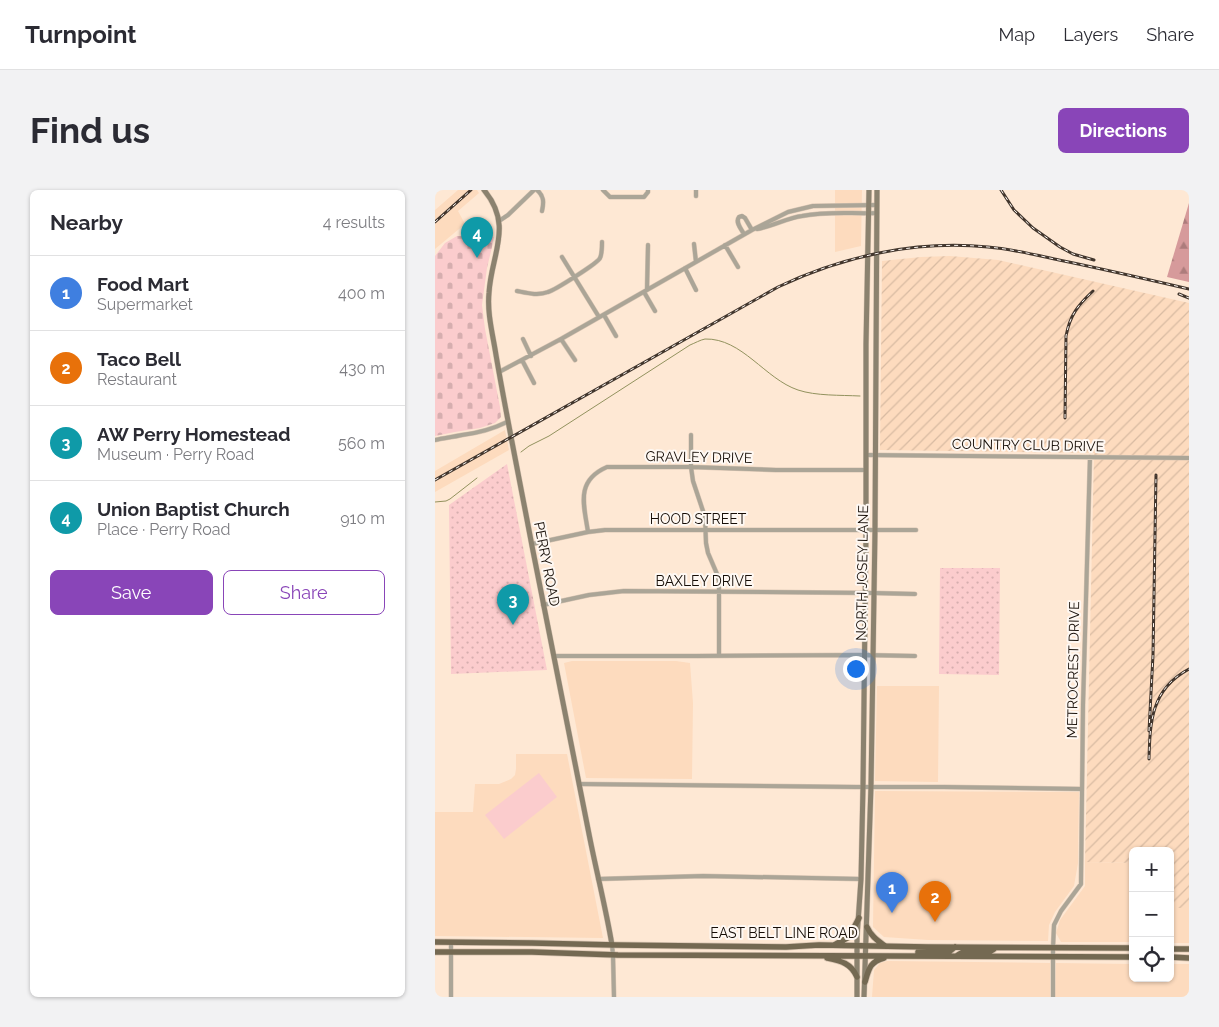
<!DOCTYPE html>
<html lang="en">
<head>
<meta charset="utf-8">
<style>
  body { margin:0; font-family:Raleway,sans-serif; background:#f2f2f3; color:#2b2b33 }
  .controls { position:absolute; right:15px; bottom:15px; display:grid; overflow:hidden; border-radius:8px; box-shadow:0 1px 4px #0004 }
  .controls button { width:45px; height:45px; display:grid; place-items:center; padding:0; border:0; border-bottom:1px solid #e1e1e2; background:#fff; color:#2b2b33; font:25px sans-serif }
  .you { position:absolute; left:420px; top:478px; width:18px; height:18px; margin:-12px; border:4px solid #fff; border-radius:50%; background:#1a73e8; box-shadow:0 0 0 8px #1a73e833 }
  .badge { display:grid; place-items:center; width:32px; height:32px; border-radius:50%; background:#8945b8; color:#fff; font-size:16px; font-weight:700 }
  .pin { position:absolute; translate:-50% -41px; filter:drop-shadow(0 1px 2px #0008) }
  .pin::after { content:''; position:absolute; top:26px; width:18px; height:15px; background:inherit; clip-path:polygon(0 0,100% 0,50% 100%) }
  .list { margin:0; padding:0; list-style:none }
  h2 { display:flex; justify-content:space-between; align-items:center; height:65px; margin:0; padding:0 20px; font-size:21px }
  h2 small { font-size:16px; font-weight:400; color:#7c7c81 }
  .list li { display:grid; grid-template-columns:32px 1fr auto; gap:15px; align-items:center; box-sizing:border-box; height:75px; padding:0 20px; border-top:1px solid #e1e1e2 }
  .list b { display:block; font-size:19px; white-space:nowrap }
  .list p { margin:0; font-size:16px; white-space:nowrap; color:#7c7c81 }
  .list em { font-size:16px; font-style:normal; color:#7c7c81 }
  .actions { display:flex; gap:10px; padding:15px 20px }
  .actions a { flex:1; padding:11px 0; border:1px solid #8945b8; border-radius:8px; text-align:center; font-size:18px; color:#8945b8 }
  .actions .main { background:#8945b8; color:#fff }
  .icon { flex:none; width:28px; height:28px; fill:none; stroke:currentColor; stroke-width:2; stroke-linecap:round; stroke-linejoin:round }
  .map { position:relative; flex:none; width:754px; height:807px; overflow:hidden; border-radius:8px }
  header { display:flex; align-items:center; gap:30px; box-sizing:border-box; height:70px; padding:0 25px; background:#fff; border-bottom:1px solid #e1e1e2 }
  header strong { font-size:24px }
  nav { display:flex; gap:28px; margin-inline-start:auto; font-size:18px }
  .intro { display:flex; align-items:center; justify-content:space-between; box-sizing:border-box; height:120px; padding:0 30px }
  h1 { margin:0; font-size:35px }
  .button { padding:12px 22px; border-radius:8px; background:#8945b8; color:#fff; font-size:18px; font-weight:700 }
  main { display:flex; gap:30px; padding:0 30px }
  aside { flex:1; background:#fff; border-radius:8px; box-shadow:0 1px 4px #0004 }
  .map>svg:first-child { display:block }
  .built { fill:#fddbbe }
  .industrial { fill:url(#industrial-furrows) }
  .green { fill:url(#green-dots) }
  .forest { fill:url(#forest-firs) }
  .cemetery { fill:url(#cemetery-stones) }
  .pitch { fill:#fbcccd }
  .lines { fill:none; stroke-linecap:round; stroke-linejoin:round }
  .stream { stroke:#92925e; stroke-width:1 }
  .street-casing { stroke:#d9c5b3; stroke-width:5 }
  .secondary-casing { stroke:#d9c5b3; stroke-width:6 }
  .primary-casing { stroke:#d9c5b3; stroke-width:7 }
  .street { stroke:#aba597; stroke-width:4 }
  .secondary { stroke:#8b826f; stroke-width:5 }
  .primary { stroke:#746952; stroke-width:5.5 }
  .rail-casing { stroke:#42362d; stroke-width:3 }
  .rail { stroke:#fef8f3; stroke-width:1; stroke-dasharray:4; stroke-linecap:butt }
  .labels { text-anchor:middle; stroke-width:4; stroke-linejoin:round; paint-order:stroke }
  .street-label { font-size:14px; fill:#160d06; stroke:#fef8f3 }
</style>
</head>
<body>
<header>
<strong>Turnpoint</strong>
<nav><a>Map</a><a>Layers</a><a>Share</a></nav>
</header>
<div class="intro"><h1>Find us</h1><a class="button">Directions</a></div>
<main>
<aside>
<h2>Nearby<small>4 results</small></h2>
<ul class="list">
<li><span class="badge" style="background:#3f7fe0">1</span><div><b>Food Mart</b><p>Supermarket</p></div><em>400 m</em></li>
<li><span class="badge" style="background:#e8710a">2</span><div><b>Taco Bell</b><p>Restaurant</p></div><em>430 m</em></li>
<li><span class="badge" style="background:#0f9aa8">3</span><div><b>AW Perry Homestead</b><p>Museum · Perry Road</p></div><em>560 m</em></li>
<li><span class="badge" style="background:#0f9aa8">4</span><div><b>Union Baptist Church</b><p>Place · Perry Road</p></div><em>910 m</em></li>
</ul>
<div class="actions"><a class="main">Save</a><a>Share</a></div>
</aside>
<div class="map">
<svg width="754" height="807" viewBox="0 0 754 807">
  <defs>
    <pattern id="industrial-furrows" width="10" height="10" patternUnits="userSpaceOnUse" patternTransform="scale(1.25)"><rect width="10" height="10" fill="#fddbbe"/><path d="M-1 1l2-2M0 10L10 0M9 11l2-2" fill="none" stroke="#d8bba2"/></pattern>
    <pattern id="green-dots" width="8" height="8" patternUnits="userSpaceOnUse" patternTransform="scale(1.25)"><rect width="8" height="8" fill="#fbcccd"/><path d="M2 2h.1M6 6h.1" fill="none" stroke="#d6aeaf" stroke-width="1.8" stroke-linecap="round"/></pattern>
    <pattern id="forest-firs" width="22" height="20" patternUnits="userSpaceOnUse" patternTransform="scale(1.25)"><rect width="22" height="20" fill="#d69a9b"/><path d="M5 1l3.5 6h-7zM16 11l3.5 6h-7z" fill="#ad7c7c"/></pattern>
    <pattern id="cemetery-stones" width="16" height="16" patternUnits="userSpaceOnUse" patternTransform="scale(1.25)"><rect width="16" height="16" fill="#fbcccd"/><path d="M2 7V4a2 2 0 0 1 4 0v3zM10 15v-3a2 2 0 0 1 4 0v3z" fill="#d6aeaf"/></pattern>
  </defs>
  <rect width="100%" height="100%" fill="#fee8d4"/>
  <path class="built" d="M23 0H42L44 3 23 21 30 34 0 59V20Z
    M400 0H427L426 56 400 62Z
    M70 240 74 260 0 302V281Z
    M137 471H241L255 473 258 513 257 589 151 588 129 473Z
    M442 496H504L503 592 440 591Z
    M81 564H132L168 748 0 746V622H38L40 594H64L76 589 80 585 81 579Z
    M440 601 644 602 643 673 639 696 620 722 614 735 613 751 493 750 449 747 438 737Z
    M650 672 698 673V752H626L621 743 625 730 650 696Z
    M735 718H754V753H735Z
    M452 771 615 773V807H437L439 780 445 773Z
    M621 773 698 774V788H735V774H754V807H620Z"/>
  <path class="industrial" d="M515 66 563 70 754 113V718H735V661H698V673L650 672 659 263 445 260 447 71 486 67Z"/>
  <path class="green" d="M72 274 112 480 16 484 14 315Z
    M505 378H565L564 485 504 484Z"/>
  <path class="forest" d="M754 13V92L732 87Z"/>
  <path class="cemetery" d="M22 46 59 47 57 57 52 78 47 115 50 139 65 217 66 227 60 233 45 238 20 242 0 246V66L10 53Z"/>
  <path class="pitch" d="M104 583 122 607 69 649 50 625Z"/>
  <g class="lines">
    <path class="stream" d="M86 262 94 256 114 246 255 155C260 153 265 150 270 149 307 148 330 189 363 200 381 206 405 205 425 206
      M0 312 11 311 15 309 42 288"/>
    <g class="street-casing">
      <path id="street" d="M102 0C109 6 109 12 107 21
        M168 0 175 7H209L213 2V0
        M261 0V6
        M64 31 73 25 99 0
        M322 39C338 36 352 28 367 26 392 21 417 24 442 23
        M309 44C306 39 300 32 304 27L307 26 310 28 317 40
        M259 54 261 72
        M290 55 303 77
        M127 67 164 127
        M250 78 261 100
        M212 100 213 55
        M82 101C92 103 103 106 113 102 120 100 163 73 165 68 167 64 167 57 167 52
        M209 102 220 121
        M169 125 181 146
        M88 149 96 166
        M126 149 140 170
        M87 170 99 193
        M64 182 126 149 317 40 353 22 378 16 442 15
        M256 245V277L258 291 270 327 271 353 273 363 282 384 284 391V465
        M0 250C9 248 18 247 27 245 43 243 58 239 72 232
        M432 265 754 268
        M153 342C149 315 140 291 172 277H256L341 280H431
        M97 354 153 342 170 340H481
        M108 415 154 405 189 401 438 403 480 404
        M119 466H261L429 465 480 466
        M144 594 421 597H509L647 599
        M163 689 268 686 426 689
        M177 755 178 765 179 807
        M16 807V752
        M618 807V758L619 735 626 721 646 694 648 515 655 267"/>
    </g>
    <g class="secondary-casing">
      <path id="secondary" d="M49 0C79 36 56 64 54 103 52 124 58 145 61 165 72 229 85 292 97 356 116 453 135 551 155 649 162 684 171 719 177 755
        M422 807V747L426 689 428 597 431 341V154L434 0
        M429 807 436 596 440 341 442 0"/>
    </g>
    <g class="primary-casing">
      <path id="primary" d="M432 737C436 746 442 750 450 756
        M0 752 97 753 181 755 351 757 384 755 493 757 698 758
        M401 754 414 747 424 728
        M735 759H754
        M0 762H97L183 765 698 767
        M483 762H514L520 757
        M523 765 530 761H556L559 759
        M735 767 754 768
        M392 768C406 771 416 773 422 787
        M430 792C434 778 435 772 449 768"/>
    </g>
    <use href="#street" class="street"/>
    <use href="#secondary" class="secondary"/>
    <use href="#primary" class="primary"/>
    <g class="rail-casing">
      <path id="rail" d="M566 0 579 20 598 38 625 57 638 64 659 70
        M0 32 36 0
        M744 104 754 108
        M630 228 631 146C635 125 643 115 658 101
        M0 290 343 97C408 66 481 50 553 57 577 59 601 65 624 70 668 79 711 89 754 99
        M714 541 718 465 721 285
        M714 569C715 532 716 499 754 479"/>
    </g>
    <use href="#rail" class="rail"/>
  </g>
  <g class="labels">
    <g class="street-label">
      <text transform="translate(593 255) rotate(1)" y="5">COUNTRY CLUB DRIVE</text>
      <text transform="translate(264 267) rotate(1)" y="5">GRAVLEY DRIVE</text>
      <text x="263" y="334">HOOD STREET</text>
      <text transform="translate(112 374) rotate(79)" y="5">PERRY ROAD</text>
      <text transform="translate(427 383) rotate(-89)" y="5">NORTH JOSEY LANE</text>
      <text x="269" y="396">BAXLEY DRIVE</text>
      <text transform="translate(638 480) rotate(-89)" y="5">METROCREST DRIVE</text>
      <text x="349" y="748">EAST BELT LINE ROAD</text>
    </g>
  </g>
</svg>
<div class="controls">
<button>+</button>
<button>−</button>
<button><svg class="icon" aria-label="locate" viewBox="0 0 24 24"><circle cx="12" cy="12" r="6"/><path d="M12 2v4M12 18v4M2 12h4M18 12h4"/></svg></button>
</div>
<div class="you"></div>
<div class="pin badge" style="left:457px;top:723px;background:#3f7fe0">1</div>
<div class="pin badge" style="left:500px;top:732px;background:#e8710a">2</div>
<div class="pin badge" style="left:78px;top:435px;background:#0f9aa8">3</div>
<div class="pin badge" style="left:42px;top:68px;background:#0f9aa8">4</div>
</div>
</main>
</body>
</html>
